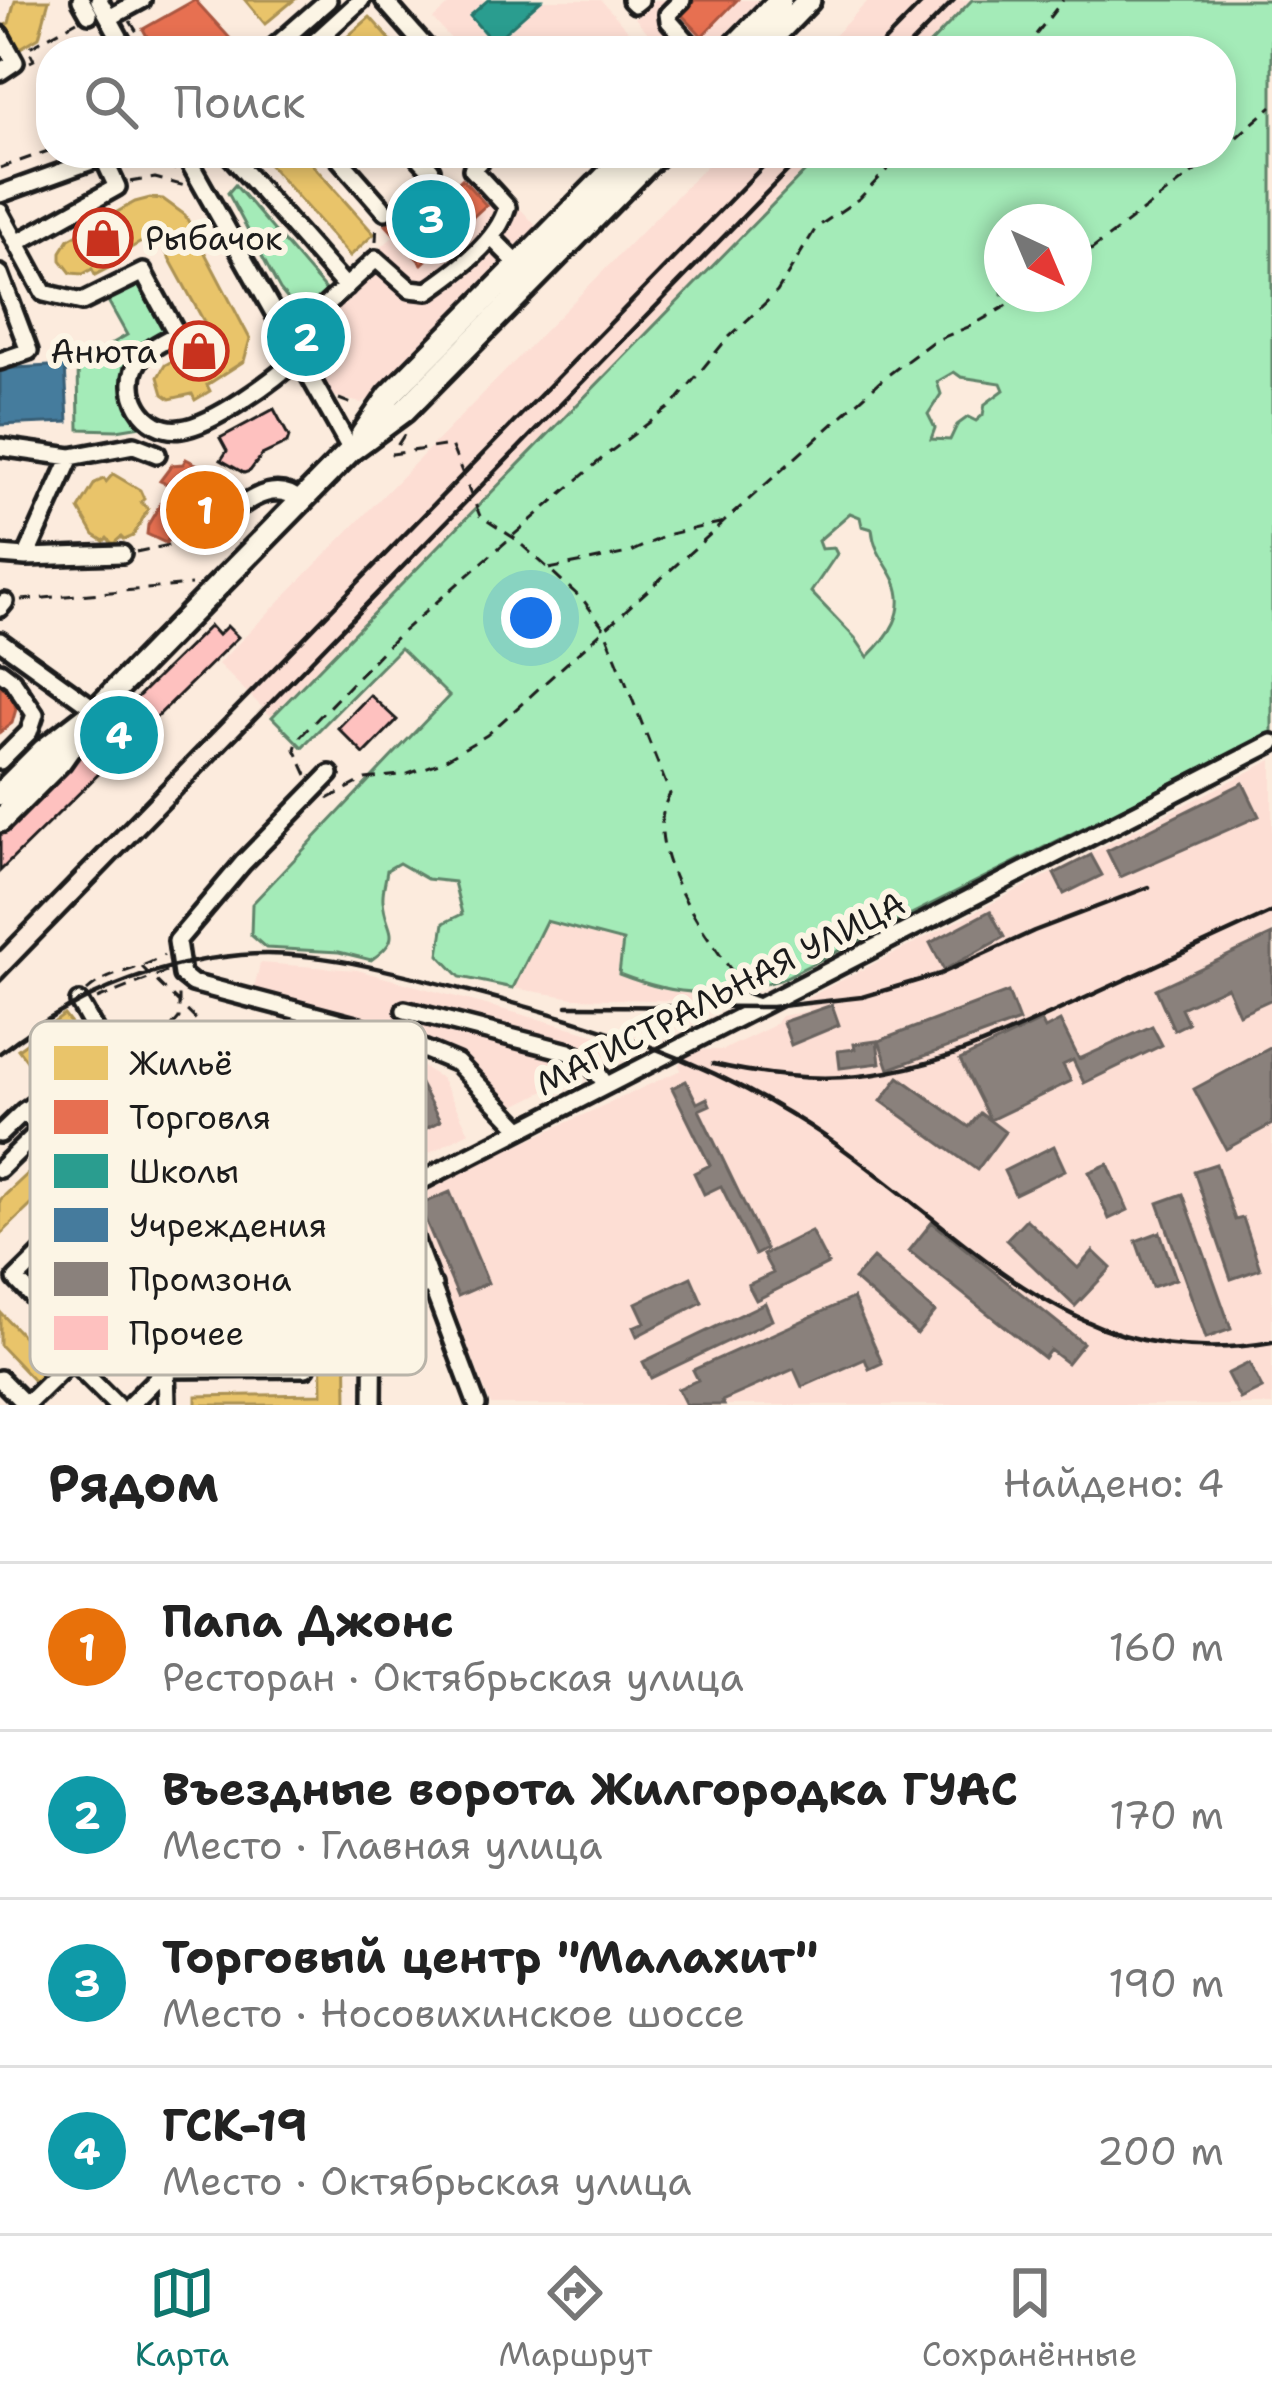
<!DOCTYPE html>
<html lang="ru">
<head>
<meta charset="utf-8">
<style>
  body { margin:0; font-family:"Shantell Sans",sans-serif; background:#f6f6f6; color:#222 }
  .compass { position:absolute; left:984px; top:204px; width:108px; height:108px; border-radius:50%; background:#fff; box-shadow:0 6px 18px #0003; rotate:136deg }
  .you { position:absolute; left:531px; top:618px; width:42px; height:42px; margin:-30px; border:9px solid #fff; border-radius:50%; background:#1a73e8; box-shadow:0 0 0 18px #1a73e833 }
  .badge { display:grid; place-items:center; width:78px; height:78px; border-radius:50%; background:#0f766e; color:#fff; font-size:39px; font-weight:700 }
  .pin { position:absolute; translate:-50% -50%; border:6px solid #fff; box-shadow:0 3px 12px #0006 }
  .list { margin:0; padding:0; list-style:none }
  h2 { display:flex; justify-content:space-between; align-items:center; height:156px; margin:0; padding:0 48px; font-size:51px }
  h2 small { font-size:39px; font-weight:400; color:#767676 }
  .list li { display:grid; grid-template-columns:78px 1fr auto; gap:36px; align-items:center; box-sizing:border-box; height:168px; padding:0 48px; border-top:3px solid #e0e0e0 }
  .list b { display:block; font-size:45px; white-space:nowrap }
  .list p { margin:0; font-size:39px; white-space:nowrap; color:#767676 }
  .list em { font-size:39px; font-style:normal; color:#767676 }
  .icon { flex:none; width:66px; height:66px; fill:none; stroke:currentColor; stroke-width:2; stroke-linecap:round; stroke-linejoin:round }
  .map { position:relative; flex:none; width:1272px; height:1405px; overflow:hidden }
  .search { position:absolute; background:#fff; box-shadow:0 6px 18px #0003; left:36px; right:36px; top:36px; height:132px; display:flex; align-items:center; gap:30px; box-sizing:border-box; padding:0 42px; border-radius:48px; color:#767676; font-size:45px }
  .sheet { height:828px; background:#fff }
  nav { display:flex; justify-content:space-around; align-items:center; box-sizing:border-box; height:168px; border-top:3px solid #e0e0e0; background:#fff; font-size:33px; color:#767676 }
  nav a { display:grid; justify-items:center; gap:6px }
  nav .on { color:#0f766e }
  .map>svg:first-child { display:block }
  .built { fill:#fdded4 }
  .green { fill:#a4ebb8; stroke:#60846a; stroke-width:3; fill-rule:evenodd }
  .homes { fill:#e9c46a; stroke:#ac9253; stroke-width:3 }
  .shops { fill:#e76f51; stroke:#aa5641; stroke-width:3 }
  .schools { fill:#2a9d8f; stroke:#26766c; stroke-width:3 }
  .public { fill:#457b9d; stroke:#395e76; stroke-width:3 }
  .industry { fill:#8a817c; stroke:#69635f; stroke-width:3 }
  .building { fill:#fec1bf; stroke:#1c1c1c; stroke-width:3 }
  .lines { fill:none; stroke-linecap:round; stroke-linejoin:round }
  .minor-casing { stroke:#1c1c1c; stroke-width:24 }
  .major-casing { stroke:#1c1c1c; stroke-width:30 }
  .path { stroke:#1c1c1c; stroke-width:3; stroke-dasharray:12 9; stroke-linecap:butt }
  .minor { stroke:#fcf5e5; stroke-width:15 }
  .major { stroke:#fcf5e5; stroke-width:21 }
  .rail { stroke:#1c1c1c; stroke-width:4.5 }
  .labels { text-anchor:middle; stroke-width:12; stroke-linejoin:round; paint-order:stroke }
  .poi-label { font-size:33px; fill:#1c1c1c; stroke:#fcf5e5; text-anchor:start }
  .street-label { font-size:33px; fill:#1c1c1c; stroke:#fcf5e5 }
  .key { fill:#fcf5e5; stroke:#b9b4a9; stroke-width:3 }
  .key-label { font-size:33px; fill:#1c1c1c }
</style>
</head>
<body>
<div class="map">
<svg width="1272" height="1405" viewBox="0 0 1272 1405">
  <rect width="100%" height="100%" fill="#fcebdd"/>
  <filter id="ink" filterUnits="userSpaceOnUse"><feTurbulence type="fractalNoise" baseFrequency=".00833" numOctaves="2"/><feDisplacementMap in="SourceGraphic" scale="24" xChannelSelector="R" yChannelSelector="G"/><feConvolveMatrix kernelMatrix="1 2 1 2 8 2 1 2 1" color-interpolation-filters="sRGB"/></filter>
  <g filter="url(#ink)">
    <path class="built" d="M454 0H601L646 51H462L433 19Z
      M654 0H772L721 51H664L635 18Z
      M869 0H972L923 51H819Z
      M719 153H823L272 717 218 664Z
      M477 162 540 230 371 398 361 403 331 396 291 327 393 237 383 225 396 214 393 210 432 175 446 190Z
      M1272 760V1405H491L412 1206 419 1190 681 1070 679 1065 686 1050H723L773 1026 781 1016 808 1011 805 999Z
      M546 921 623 941 620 974 658 989 724 994 731 1002 574 998 513 988Z
      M260 963 357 970 627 1043 582 1072 509 1109 457 1050 394 1028 253 994Z
      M329 1038 418 1064 441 1078 469 1132 375 1182 280 1084Z"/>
    <path class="green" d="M972 0H1272V733L780 980C715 996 683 999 619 974L623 941 546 921 513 988 460 977 439 955 444 923 462 914 454 882 427 879 399 863 387 870C386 879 382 891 383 900 385 932 406 936 371 960L339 952 266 948 251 935 252 904 449 696 400 648 302 747 272 717 823 153H1221V51H923ZM1002 222H1074V294H1002ZM954 372 961 377 1001 383 1004 390 985 404 983 415 976 421 968 417 957 425 950 440 931 439 935 428 928 414 941 394 937 382ZM850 513 860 517 862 526 872 529C874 552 886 562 895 581 908 612 889 636 868 657L855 638 811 592 837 554 834 548 821 549 818 541Z
      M235 185 328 293 302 316 280 290 228 193Z
      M136 282 166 334 137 350 134 360 147 425 117 430 79 429 78 363 127 335 107 299Z"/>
    <path class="homes" d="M15 0H49L39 37 17 50 3 26 9 23Z
      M245 0H294L265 24Z
      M370 17 393 43 401 51H357L346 38Z
      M259 153H302L374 234 350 256Z
      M150 198 163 199 185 215 250 339 244 361 207 385 210 391 195 400 192 394 170 399 163 394 158 377 165 365 213 338 156 234 109 260 112 266 95 275 92 269 83 274 71 273 61 260V252L69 239 135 202Z
      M113 474 140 490 144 499 141 502 148 509 133 536 124 540 121 537 113 544 107 538 104 541 94 535 79 509 95 483 104 479 106 482Z
      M64 1015 82 1038 36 1073 18 1049Z
      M38 1164 55 1182 0 1235V1200Z
      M0 1312 54 1369 37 1384 0 1345Z
      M346 1317 347 1405H196V1396L322 1394 321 1318Z"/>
    <path class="shops" d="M195 0 237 46 231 51H155L143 29Z
      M695 0H737L702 36 681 14Z
      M432 178 446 194 462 179 486 205 422 264 386 225 400 213 396 210Z
      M186 459 208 470 201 494 217 505 208 522H203L194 535 184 537 173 531 166 543 147 534 148 525 171 486 160 481 172 465 183 464Z
      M0 685 12 695 16 709 12 723 0 732Z"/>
    <path class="schools" d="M488 0H541L504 33 508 37 497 47 470 16Z"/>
    <path class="public" d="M65 365 68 422 0 425V369Z"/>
    <path class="industry" d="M1243 783 1259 816 1120 877 1107 851Z
      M1091 855 1102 875 1064 894 1054 874Z
      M990 911 1004 937 944 970 930 943Z
      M1272 935V999L1239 1014 1227 987 1181 1008 1188 1023 1174 1030 1156 989Z
      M1008 992 1019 1021 889 1069 879 1041Z
      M832 1005 839 1025 791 1045 783 1022Z
      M1041 1021 1045 1029 1060 1021 1079 1059 1152 1026 1162 1045 1084 1083 1073 1060 1063 1065 1071 1081 990 1120 960 1060Z
      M877 1041 880 1063 840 1068 838 1051 855 1049 854 1044Z
      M1272 1047V1124L1226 1149 1194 1089Z
      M899 1077 969 1127 980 1113 1005 1132 977 1170 881 1101Z
      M686 1081 697 1103 707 1098 710 1105 699 1110 766 1249 755 1255 721 1186 704 1194 694 1173 710 1165 672 1088Z
      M420 1084 440 1121 408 1138 395 1115 384 1121 377 1107Z
      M1054 1146 1065 1170 1015 1194 1004 1171Z
      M1108 1164 1128 1210 1109 1219 1089 1172Z
      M1216 1164 1235 1220 1243 1218 1260 1269 1231 1279 1194 1171Z
      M450 1192 488 1283 458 1296 419 1205Z
      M1183 1194 1231 1329 1206 1338 1158 1203Z
      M1026 1219 1078 1268 1093 1251 1111 1268 1075 1306 1006 1240Z
      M932 1222 1083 1343 1067 1363 1050 1350 1044 1358 909 1251Z
      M811 1231 828 1264 756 1300 748 1285 773 1273 763 1255Z
      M1160 1232 1176 1279 1152 1287 1136 1241Z
      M873 1258 935 1312 917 1334 854 1279Z
      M691 1277 702 1302 637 1336 633 1327 645 1322 636 1303Z
      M853 1298 882 1363 869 1369 865 1359 802 1387 794 1369 722 1401 724 1405H686L678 1389 698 1380 693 1370Z
      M765 1303 772 1320 651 1378 643 1362Z
      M1249 1363 1262 1388 1240 1399 1227 1374Z"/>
    <path class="building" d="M274 409 289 437 287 443 262 455 250 471 244 473 221 460 227 451 220 438Z
      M210 626 218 635 227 626 238 637 0 871V832Z
      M370 695 397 720 364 754 338 728Z"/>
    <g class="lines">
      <g class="minor-casing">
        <path id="minor" d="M81 0 89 14
          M99 0 127 51
          M384 0 429 51
          M631 0 635 4 640 0
          M682 0 668 14 669 21 696 51
          M109 18 142 0
          M0 35 15 62 0 72
          M270 51 328 0
          M324 51 316 41 361 0
          M184 153 351 450
          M228 153 346 287
          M334 153 385 211
          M415 153 431 170
          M0 194 114 153
          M0 212 44 293 82 302 143 272 177 334C165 341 148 348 139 360 119 390 144 434 181 429 213 425 276 379 299 357
          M491 237 519 265
          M17 243 117 187 103 157
          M0 274 29 351 0 361
          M289 339 376 259 410 289 428 291C457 271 498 241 507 207L472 169 488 153
          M0 447 71 457 134 445 157 454
          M215 528C237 507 272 476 300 501
          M0 555 26 557 71 457
          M26 557 122 554
          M0 608 5 602
          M0 641 96 710
          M0 671 12 680 35 714 29 732 0 761
          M330 774 243 863 177 941 182 975 192 983 390 1035 457 1063 521 1129
          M730 997 758 1007
          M405 1010 569 1052 592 1065 606 1085
          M24 1111 60 1146 154 1056
          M0 1134 24 1111 108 1053 79 1002
          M60 1146 106 1191 155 1145 209 1202 254 1159 192 1095
          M0 1169 42 1128
          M397 1193 477 1405
          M400 1227 403 1342
          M232 1283 309 1207 331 1213 382 1201 1272 743
          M308 1300 326 1283 317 1209
          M72 1337 16 1279 106 1191
          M0 1379 26 1405 72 1360
          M116 1405 60 1349 171 1238 234 1301 130 1405
          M167 1405 166 1369 306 1368 308 1300 433 1285
          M373 1405 374 1292"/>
      </g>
      <g class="major-casing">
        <path id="major" d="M730 51 780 0
          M759 51 809 0
          M362 435 389 396 629 153
          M0 794 44 750 96 710 351 450 404 411 658 153
          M0 821 60 761 82 730"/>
      </g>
      <path class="path" d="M130 21 149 51
        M244 51 260 38
        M1023 51 1063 0
        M30 62 34 60 28 48 77 21
        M1221 151 1272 106
        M125 163C145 156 160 155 177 171
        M0 168 51 150
        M441 176 451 180 460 176
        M130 182 155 178 185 186
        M395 202 419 181
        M376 242 377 222
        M1074 263 1219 153
        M339 399 357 406
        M404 435 392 454 451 445 480 516 514 538 549 569 584 601 604 628 670 794C637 848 711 943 743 986
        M136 552 203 538
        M549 569 628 553 670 534 724 522
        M21 600 191 585
        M307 775 295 749 298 739 394 639 606 455 674 404 725 341 777 292 816 228 860 198 903 153
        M328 799 365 779 408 774 439 763 487 735 884 378 932 342 973 325 1027 294
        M142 967 368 1187
        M87 991C110 970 139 972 164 955
        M97 999 166 972
        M138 1037 158 1042 179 1018V994
        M164 1066 182 1085
        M242 1124 272 1093 300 1026
        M241 1191 290 1203
        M122 1195 157 1232
        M180 1230 199 1211
        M215 1258 229 1203
        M102 1281 153 1232
        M243 1312 293 1313
        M268 1354 269 1316
        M216 1355 254 1314"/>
      <use href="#minor" class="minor"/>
      <use href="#major" class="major"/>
      <path class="rail" d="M875 51 925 0
        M904 51 954 0
        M0 950 776 153
        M0 981 805 153
        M567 1006 772 1007 862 997 940 974 1034 931 1149 887
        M0 1053C70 998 152 963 241 955 315 949 386 970 457 988 590 1022 710 1058 826 1137 976 1239 1071 1377 1272 1342
        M713 1064C770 1077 830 1083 888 1072 952 1061 1011 1032 1070 1005 1137 974 1205 943 1272 912"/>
    </g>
  </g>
  <defs>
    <g id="shop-ring" transform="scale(3)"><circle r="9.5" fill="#fcf5e5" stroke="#c8321e" stroke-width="1.5"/><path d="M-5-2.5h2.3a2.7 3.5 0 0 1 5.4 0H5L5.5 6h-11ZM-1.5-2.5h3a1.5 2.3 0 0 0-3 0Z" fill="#c8321e"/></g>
  </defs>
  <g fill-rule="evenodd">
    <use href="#shop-ring" x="103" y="238"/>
    <use href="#shop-ring" x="199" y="351"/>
  </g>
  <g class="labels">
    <g class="poi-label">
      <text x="145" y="250">Рыбачок</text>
      <text x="157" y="363" text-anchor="end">Анюта</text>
    </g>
    <g class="street-label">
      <text transform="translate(720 993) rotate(-27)" y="12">МАГИСТРАЛЬНАЯ УЛИЦА</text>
    </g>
  </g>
  <rect x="30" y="1021" width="396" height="354" rx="18" class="key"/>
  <rect x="54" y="1046" width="54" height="34" fill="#e9c46a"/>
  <rect x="54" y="1100" width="54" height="34" fill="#e76f51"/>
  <rect x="54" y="1154" width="54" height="34" fill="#2a9d8f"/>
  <rect x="54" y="1208" width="54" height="34" fill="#457b9d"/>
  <rect x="54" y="1262" width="54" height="34" fill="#8a817c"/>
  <rect x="54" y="1316" width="54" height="34" fill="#fec1bf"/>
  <g class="key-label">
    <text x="129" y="1075">Жильё</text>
    <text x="129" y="1129">Торговля</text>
    <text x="129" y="1183">Школы</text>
    <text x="129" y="1237">Учреждения</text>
    <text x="129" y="1291">Промзона</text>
    <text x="129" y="1345">Прочее</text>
  </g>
</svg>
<svg class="compass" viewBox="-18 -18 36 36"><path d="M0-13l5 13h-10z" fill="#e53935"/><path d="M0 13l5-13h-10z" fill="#767676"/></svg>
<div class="you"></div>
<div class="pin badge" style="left:205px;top:510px;background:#e8710a">1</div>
<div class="pin badge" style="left:306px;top:337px;background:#0f9aa8">2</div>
<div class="pin badge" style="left:431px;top:219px;background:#0f9aa8">3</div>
<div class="pin badge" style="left:119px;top:735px;background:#0f9aa8">4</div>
<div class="search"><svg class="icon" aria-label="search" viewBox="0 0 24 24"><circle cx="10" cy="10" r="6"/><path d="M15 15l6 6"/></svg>Поиск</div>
</div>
<section class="sheet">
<h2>Рядом<small>Найдено: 4</small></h2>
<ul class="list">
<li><span class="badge" style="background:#e8710a">1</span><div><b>Папа Джонс</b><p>Ресторан · Октябрьская улица</p></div><em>160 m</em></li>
<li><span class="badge" style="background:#0f9aa8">2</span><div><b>Въездные ворота Жилгородка ГУАС</b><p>Место · Главная улица</p></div><em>170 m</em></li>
<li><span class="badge" style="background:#0f9aa8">3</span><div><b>Торговый центр &quot;Малахит&quot;</b><p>Место · Носовихинское шоссе</p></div><em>190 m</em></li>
<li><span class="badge" style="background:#0f9aa8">4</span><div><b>ГСК-19</b><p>Место · Октябрьская улица</p></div><em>200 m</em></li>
</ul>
</section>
<nav>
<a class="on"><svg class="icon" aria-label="map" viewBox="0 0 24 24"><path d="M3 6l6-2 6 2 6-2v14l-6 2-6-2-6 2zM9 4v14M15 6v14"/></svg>Карта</a>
<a><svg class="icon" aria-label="directions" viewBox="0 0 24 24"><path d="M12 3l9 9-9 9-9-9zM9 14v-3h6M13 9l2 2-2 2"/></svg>Маршрут</a>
<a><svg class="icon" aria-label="saved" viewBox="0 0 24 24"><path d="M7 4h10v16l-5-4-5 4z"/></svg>Сохранённые</a>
</nav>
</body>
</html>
